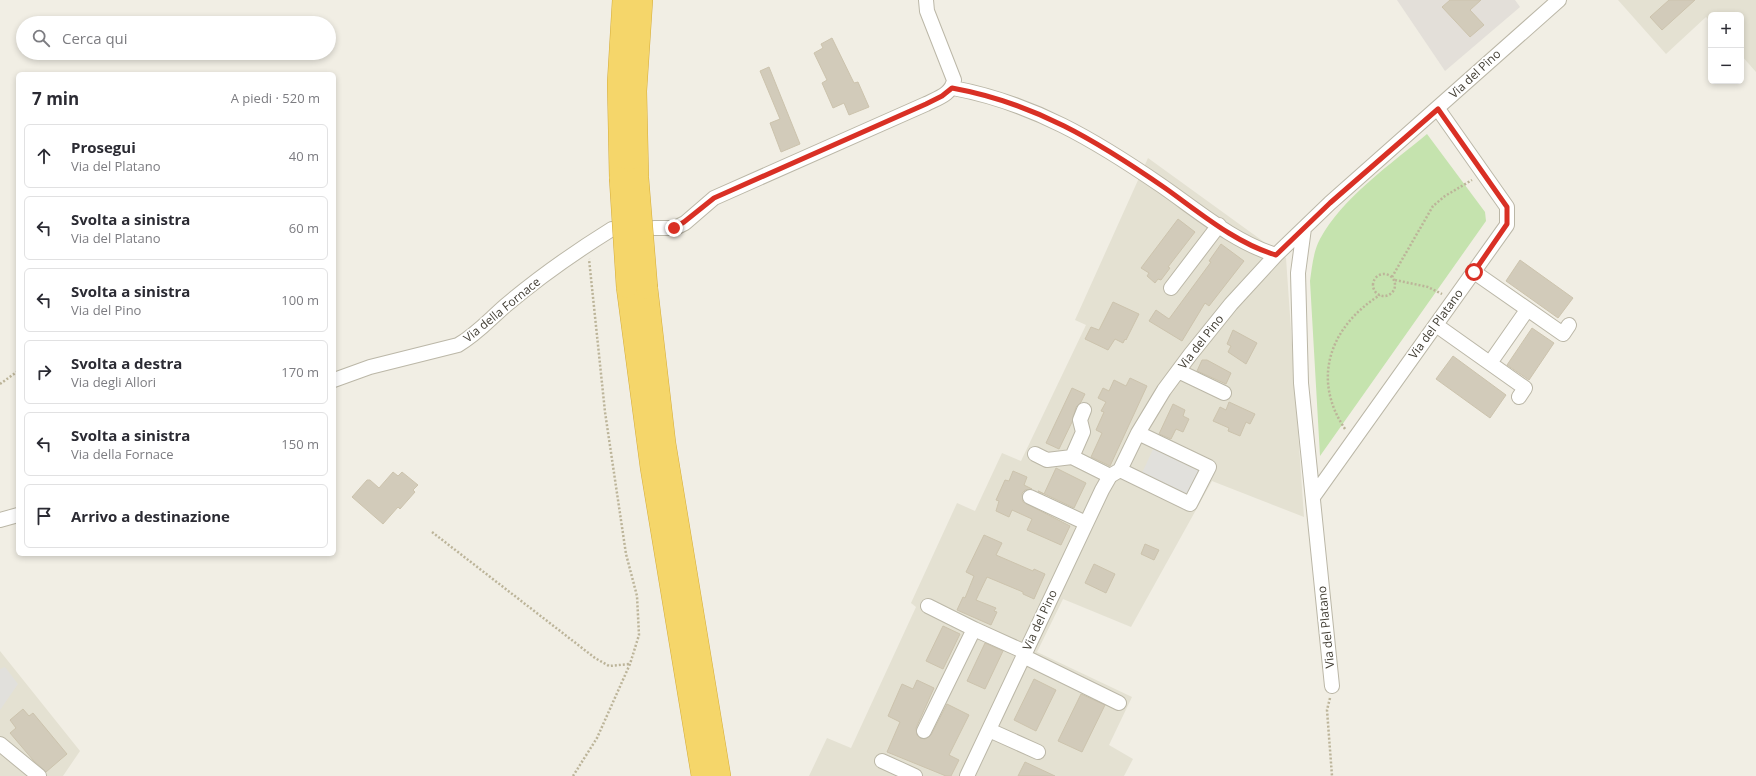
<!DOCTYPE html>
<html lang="it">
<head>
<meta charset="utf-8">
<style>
  body { margin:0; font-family:"Open Sans",sans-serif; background:#f2f2f3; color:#2b2b33 }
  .controls { position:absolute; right:12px; top:12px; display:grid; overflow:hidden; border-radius:6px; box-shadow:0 2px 6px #0003 }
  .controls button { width:36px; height:36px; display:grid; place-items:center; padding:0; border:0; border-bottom:1px solid #e1e1e2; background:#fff; color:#2b2b33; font:20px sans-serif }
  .stop { position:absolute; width:12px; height:12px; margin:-9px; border:3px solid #d93025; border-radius:50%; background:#fff }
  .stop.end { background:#d93025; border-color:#fff; box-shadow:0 1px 4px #0008 }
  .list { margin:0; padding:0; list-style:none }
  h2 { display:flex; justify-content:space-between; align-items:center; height:52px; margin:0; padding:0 16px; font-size:17px }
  h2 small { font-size:13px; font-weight:400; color:#7c7c81 }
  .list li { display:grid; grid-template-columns:26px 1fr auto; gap:12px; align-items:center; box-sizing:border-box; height:64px; margin:0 8px 8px; padding:0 8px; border:1px solid #e1e1e2; border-radius:6px }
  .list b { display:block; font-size:15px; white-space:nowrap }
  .list p { margin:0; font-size:13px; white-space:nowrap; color:#7c7c81 }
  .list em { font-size:13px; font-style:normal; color:#7c7c81 }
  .icon { flex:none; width:22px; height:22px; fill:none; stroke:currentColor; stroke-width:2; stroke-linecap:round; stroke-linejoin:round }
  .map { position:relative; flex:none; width:1756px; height:776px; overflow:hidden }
  .search { position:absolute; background:#fff; box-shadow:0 2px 6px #0003; left:16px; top:16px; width:320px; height:44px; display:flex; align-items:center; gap:10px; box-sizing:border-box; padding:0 14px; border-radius:22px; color:#7c7c81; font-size:15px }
  .panel { position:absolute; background:#fff; box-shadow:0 2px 6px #0003; left:16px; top:72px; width:320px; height:484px; border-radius:6px }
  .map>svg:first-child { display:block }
  .residential { fill:#e4e1d2 }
  .industrial { fill:#e3dfd9 }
  .green { fill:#c5e3ae }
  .parking { fill:#e1e0dc }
  .building { fill:#d2cbba; stroke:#ccc3ad }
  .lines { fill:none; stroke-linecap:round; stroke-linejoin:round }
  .minor-casing { stroke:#bbb7a7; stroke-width:16 }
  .highway-casing { stroke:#d4ac3b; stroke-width:22 }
  .path { stroke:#bcb499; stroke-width:2.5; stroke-dasharray:2 2; stroke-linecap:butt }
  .minor { stroke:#fff; stroke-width:14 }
  .highway { stroke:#f5d66a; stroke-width:21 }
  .highway-bridge-casing { stroke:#d4ac3b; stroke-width:22; stroke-linecap:butt }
  .highway-bridge { stroke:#f5d66a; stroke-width:21 }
  .route { stroke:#d93025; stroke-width:5 }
  .labels { text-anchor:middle; stroke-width:3.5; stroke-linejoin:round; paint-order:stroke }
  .street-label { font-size:12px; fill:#423e34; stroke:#fff }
</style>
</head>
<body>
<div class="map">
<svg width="1756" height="776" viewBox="0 0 1756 776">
  <rect width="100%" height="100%" fill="#f1eee4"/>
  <path class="residential" d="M1618 0H1756V72L1741 55V15H1711V22L1706 17 1666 54Z
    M1148 158 1286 258 1304 517 1212 481 1131 627 1063 599 1037 652 1132 697 1109 745 1133 759 1124 776H809L827 738 851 748 916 607 911 603 957 503 975 511 1002 453 1021 461 1086 325 1075 320Z
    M0 651 80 751 63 776H0Z"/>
  <path class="industrial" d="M1397 0H1515L1520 7 1445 71Z"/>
  <path class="green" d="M1427 134 1485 212 1486 221 1320 456 1310 281C1312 268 1313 252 1320 239 1342 198 1391 164 1427 134Z"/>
  <path class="parking" d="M1155 445 1202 468 1189 495 1142 473Z
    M5 667 18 684 0 710V669Z"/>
  <path class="building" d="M1450 0H1481L1470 10 1484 25 1470 37 1442 7Z
    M1669 0H1695L1662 30 1650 17Z
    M832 38 854 83 858 82 869 107 849 115 844 103 833 108 822 83 827 80 814 53 823 48 821 44Z
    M769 67 800 144 781 152 770 123 780 119 760 71Z
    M1178 219 1195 232 1168 267 1170 268 1161 280 1158 279 1155 283 1147 276 1149 273 1141 268Z
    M1221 244 1244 261 1209 306 1205 303 1182 341 1149 321 1156 310 1169 319 1211 262 1209 261Z
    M1520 260 1573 298 1558 318 1506 281Z
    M1113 302 1139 314 1126 340 1125 339 1123 343 1115 339 1108 350 1085 339 1091 327 1099 330Z
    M1532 328 1554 343 1529 380 1507 365Z
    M1233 330 1257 343 1246 364 1228 352 1231 346 1227 344Z
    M1453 356 1506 395 1490 418 1436 379Z
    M1202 360H1207L1231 373 1226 384 1197 371Z
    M1130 378 1147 386 1110 466 1091 457 1102 433 1096 430 1104 412 1101 411 1106 402 1098 398 1103 388 1109 391 1114 380 1126 386Z
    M1072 388 1085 394 1081 402 1076 407 1072 422 1059 449 1046 443Z
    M1229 402 1255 414 1250 424 1246 422 1240 436 1228 431 1229 428 1213 421 1220 407 1226 410Z
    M1173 404 1185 410 1183 416 1189 419 1183 432 1176 429 1171 439 1159 434Z
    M1056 468 1086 483 1074 508 1038 491 1044 494Z
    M1013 471 1027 477 1024 485 1032 489 1025 490 1022 493 1023 502 1070 526 1061 545 1027 530 1032 519 1012 510 1009 517 996 511 999 501 996 500 1005 480 1009 481Z
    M393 472 398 476 402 472 418 485 413 490 415 492 400 509 398 507 383 524 352 497 367 480H370L379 488Z
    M984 535 1002 543 996 555 1033 571 1034 569 1045 574 1034 599 1023 594V592L987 577 976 600 996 608 994 611 997 612 991 625 957 610 963 597 965 598 974 576 966 572Z
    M1145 544 1159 550 1154 560 1141 554Z
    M1094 564 1115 574 1106 593 1085 583Z
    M943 626 960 634 943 669 926 661Z
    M985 643 1003 651 985 689 967 681Z
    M1034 679 1056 690 1036 731 1014 720Z
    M917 680 934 688 916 728 917 735 920 738 925 739 931 735 947 704 969 715 949 755 959 760 951 776H946L887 752 900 722 888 716 902 684 913 689Z
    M1081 694 1105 705 1082 752 1058 741Z
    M23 709 29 716 33 713 67 754 46 772 33 760 10 733 16 728 10 720Z
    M1025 762 1055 776H1018Z"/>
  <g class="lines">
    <g class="minor-casing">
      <path id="minor" d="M953 88C1033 103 1095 140 1162 186 1198 211 1234 242 1276 255
        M654 228H675L685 223 714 198 926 104C938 98 952 94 954 80L927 11 926 0
        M1304 228 1298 273 1301 383 1332 686
        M1474 272 1563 334 1569 325
        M1171 288 1219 225
        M1436 325 1525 388 1519 397
        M1490 363 1527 310
        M1178 371 1224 393
        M334 380 370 367 458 345C477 334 489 320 505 306 538 278 575 252 612 229
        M1035 454 1047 460 1072 457 1110 476
        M1072 457 1083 432 1080 420 1084 410
        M1120 470 1190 504 1209 467 1138 433
        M1030 497 1086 523
        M1313 497 1507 225V207L1438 109
        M0 520 18 515
        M928 606 974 629
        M1023 656 1119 703
        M989 730 1038 752
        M924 731 974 629 1025 652
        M0 744 39 776
        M882 761 915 776
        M967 776 1102 490 1110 476 1120 470 1138 433 1164 390 1190 355 1231 304 1276 255 1330 203 1559 0"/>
    </g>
    <g class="highway-casing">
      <path id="highway" d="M620 178 618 83 623 0
        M638 178 636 91 642 0
        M627 287 651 468 702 776
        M647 288 665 443 720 776"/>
    </g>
    <path class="path" d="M1373 285a11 11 0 1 1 22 0a11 11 0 1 1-22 0Z
      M1392 277 1433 206 1445 196 1472 180
      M1395 280 1428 287 1442 294
      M0 384 18 371
      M1345 429C1310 377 1332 325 1380 295
      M432 532 595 658 609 666 630 664
      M1330 698 1327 710 1332 776
      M573 776 597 738 630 664 639 635 637 596 626 554 605 412 589 259"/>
    <use href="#minor" class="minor"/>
    <use href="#highway" class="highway"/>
    <g class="highway-bridge-casing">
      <path id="highway-bridge" d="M620 178 627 287
        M638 178 647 288"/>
    </g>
    <use href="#highway-bridge" class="highway-bridge"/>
  </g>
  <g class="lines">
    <path class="route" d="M674 228 684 222 714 198 926 104 942 96 952 88C1035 103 1097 141 1165 188 1199 212 1235 243 1276 255L1330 203 1438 109 1507 207V224L1474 272"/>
  </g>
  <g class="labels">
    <g class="street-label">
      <text transform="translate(1475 74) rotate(-43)" y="4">Via del Pino</text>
      <text transform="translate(502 310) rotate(-39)" y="4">Via della Fornace</text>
      <text transform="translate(1436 324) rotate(-54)" y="4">Via del Platano</text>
      <text transform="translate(1201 342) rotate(-52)" y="4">Via del Pino</text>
      <text transform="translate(1040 620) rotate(-65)" y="4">Via del Pino</text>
      <text transform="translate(1326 627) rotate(-96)" y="4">Via del Platano</text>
    </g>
  </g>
</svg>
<div class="controls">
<button>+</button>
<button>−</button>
</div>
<div class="stop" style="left:1474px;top:272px"></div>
<div class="stop end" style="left:674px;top:228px"></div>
<div class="search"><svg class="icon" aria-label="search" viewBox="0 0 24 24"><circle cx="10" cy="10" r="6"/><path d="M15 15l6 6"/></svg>Cerca qui</div>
<section class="panel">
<h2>7 min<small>A piedi · 520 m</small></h2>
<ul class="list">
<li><svg class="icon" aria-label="ahead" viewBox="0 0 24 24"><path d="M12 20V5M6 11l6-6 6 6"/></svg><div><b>Prosegui</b><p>Via del Platano</p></div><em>40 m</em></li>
<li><svg class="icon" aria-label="left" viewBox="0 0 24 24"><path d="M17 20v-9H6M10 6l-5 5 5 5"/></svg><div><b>Svolta a sinistra</b><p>Via del Platano</p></div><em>60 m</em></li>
<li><svg class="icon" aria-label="left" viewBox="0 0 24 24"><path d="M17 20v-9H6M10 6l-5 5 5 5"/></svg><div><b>Svolta a sinistra</b><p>Via del Pino</p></div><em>100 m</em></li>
<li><svg class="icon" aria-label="right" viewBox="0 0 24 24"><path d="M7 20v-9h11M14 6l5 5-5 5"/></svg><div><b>Svolta a destra</b><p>Via degli Allori</p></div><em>170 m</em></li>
<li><svg class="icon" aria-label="left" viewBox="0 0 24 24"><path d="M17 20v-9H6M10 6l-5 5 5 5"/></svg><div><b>Svolta a sinistra</b><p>Via della Fornace</p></div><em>150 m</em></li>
<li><svg class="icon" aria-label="arrive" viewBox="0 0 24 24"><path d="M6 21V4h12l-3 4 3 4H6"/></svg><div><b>Arrivo a destinazione</b></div></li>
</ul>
</section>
</div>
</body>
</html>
